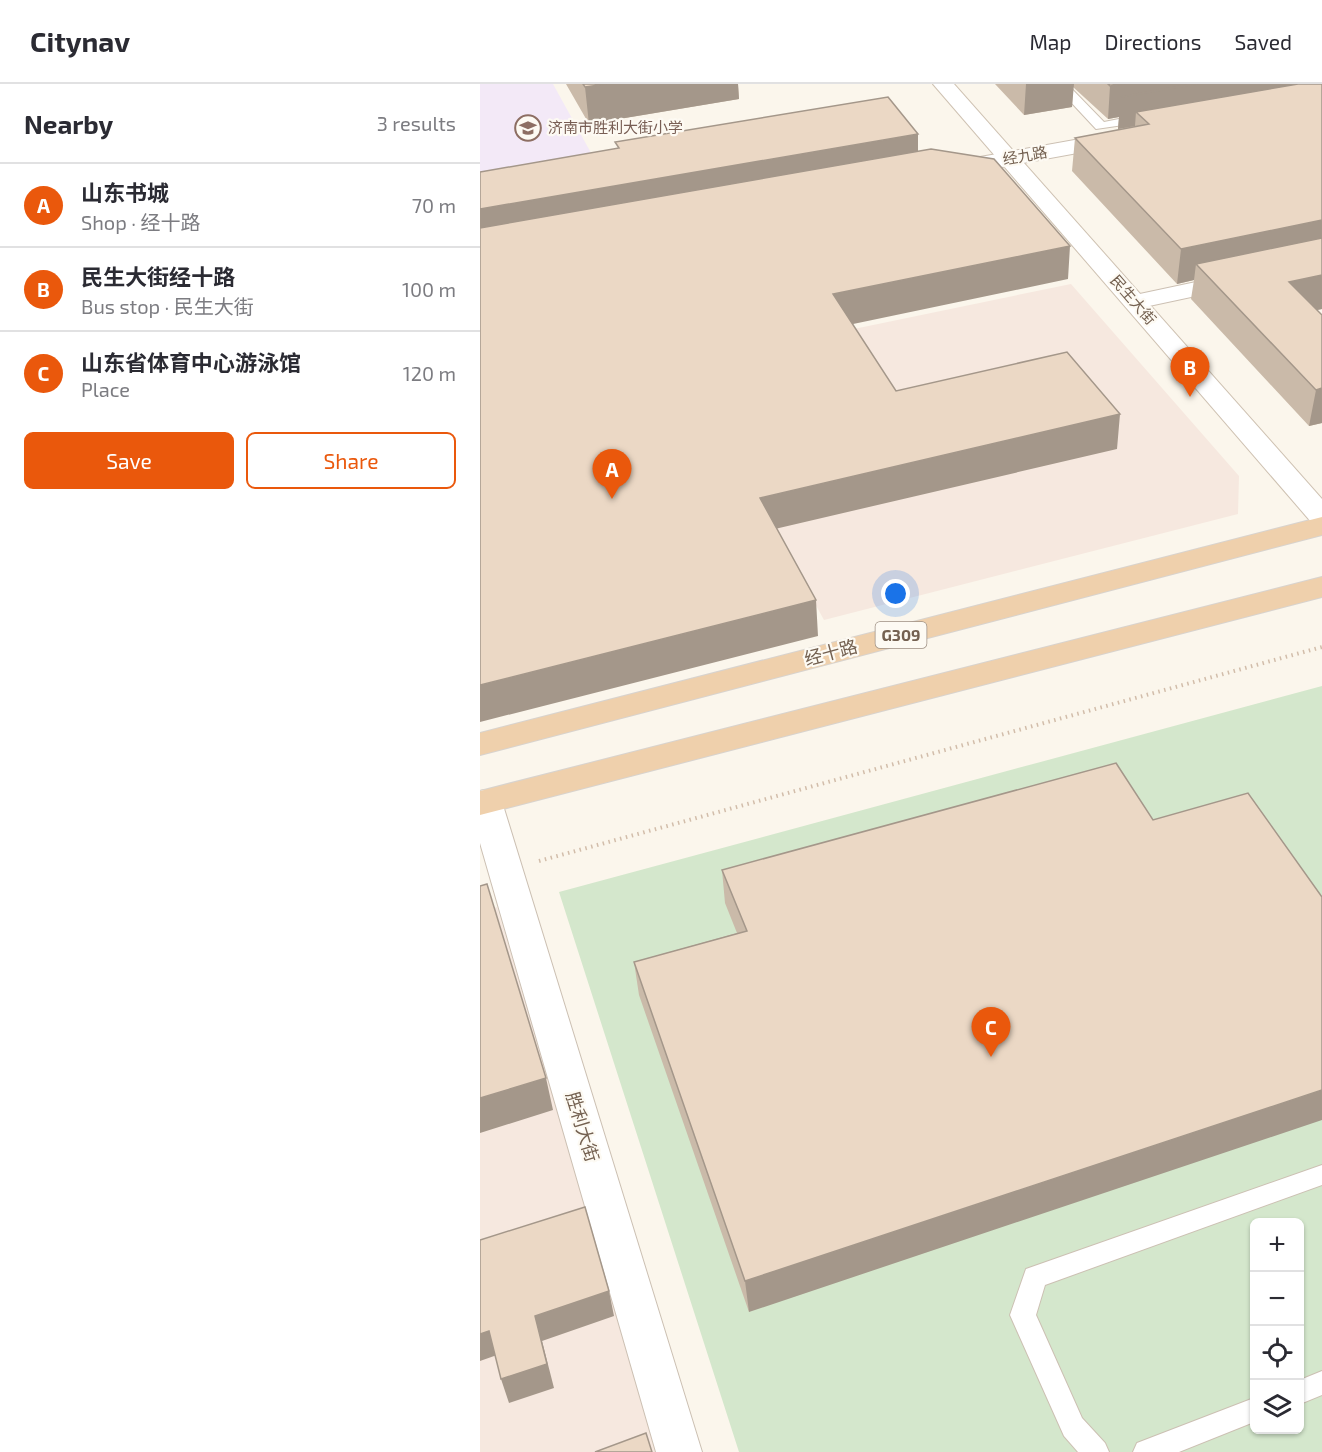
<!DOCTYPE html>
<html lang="en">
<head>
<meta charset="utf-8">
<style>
  body { margin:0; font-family:"Exo 2","Noto Sans SC",sans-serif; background:#f2f2f3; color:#2b2b33 }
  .controls { position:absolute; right:18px; bottom:18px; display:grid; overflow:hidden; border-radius:9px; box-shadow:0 2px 4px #0004 }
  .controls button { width:54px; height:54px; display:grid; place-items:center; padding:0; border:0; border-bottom:2px solid #e1e1e2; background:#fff; color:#2b2b33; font:30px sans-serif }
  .you { position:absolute; left:416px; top:510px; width:21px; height:21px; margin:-15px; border:4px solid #fff; border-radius:50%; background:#1a73e8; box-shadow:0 0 0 9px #1a73e833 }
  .badge { display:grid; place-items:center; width:39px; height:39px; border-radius:50%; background:#ea580c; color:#fff; font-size:20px; font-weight:700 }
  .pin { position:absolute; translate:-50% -50px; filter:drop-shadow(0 2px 3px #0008) }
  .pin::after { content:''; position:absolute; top:32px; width:21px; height:18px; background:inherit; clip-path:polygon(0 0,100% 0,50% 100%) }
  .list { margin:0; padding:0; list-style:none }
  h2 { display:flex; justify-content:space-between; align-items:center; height:78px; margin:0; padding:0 24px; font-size:26px }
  h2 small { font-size:20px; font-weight:400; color:#7c7c81 }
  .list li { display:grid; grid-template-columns:39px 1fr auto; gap:18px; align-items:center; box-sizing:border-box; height:84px; padding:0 24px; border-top:2px solid #e1e1e2 }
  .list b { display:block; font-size:22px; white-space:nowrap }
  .list p { margin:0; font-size:20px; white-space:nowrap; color:#7c7c81 }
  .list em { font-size:20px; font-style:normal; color:#7c7c81 }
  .actions { display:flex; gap:12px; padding:18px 24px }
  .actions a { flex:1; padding:14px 0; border:2px solid #ea580c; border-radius:9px; text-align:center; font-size:21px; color:#ea580c }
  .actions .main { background:#ea580c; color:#fff }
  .icon { flex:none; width:33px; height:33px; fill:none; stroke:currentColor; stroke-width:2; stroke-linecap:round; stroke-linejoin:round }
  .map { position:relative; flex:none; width:842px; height:1368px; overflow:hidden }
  header { display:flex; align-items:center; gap:36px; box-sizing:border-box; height:84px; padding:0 30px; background:#fff; border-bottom:2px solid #e1e1e2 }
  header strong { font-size:28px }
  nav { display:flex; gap:33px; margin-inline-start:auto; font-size:21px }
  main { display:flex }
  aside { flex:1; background:#fff }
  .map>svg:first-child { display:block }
  .commercial { fill:#f6e8df }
  .education { fill:#f3e9f7 }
  .green { fill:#d4e7cc; fill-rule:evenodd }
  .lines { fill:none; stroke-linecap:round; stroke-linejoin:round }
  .service-casing { stroke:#ccc0b3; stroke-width:2 }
  .minor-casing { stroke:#ccc0b3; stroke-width:2 }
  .tertiary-casing { stroke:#ccc0b3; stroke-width:2 }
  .secondary-casing { stroke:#cec1b1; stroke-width:2 }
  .trunk-casing { stroke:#d8d3ce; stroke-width:2 }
  .path { stroke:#d2bdaa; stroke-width:4; stroke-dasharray:1.5 4.5; stroke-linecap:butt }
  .service { fill:#fff; fill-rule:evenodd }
  .minor { fill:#fff; fill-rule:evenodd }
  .tertiary { fill:#fff; fill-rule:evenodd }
  .secondary { fill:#fff; fill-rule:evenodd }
  .trunk { fill:#efd0ac; fill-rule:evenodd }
  .wall { fill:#cabaa9 }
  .shaded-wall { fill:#a4978a }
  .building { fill:#ebd8c5; stroke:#a4978a; stroke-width:1.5 }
  .labels { text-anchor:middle; stroke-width:4.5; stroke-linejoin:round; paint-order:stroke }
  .far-education-label { font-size:15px; fill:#785e54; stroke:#fdfaf3; text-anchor:start }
  .far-street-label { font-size:15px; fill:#746151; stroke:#fdfaf3 }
  .shield { fill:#fdfaf3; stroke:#9d8f82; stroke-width:1.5 }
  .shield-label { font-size:16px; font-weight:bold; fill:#746151 }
  .street-label { font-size:18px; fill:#746151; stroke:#fdfaf3 }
</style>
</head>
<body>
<header>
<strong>Citynav</strong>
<nav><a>Map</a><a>Directions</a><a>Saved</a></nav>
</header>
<main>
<aside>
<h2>Nearby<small>3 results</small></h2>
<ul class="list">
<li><span class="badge">A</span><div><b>山东书城</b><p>Shop · 经十路</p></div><em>70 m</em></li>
<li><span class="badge">B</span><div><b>民生大街经十路</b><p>Bus stop · 民生大街</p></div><em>100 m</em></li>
<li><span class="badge">C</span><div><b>山东省体育中心游泳馆</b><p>Place</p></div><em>120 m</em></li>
</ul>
<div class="actions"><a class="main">Save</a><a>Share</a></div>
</aside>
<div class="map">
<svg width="842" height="1368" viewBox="0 0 842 1368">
  <rect width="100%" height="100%" fill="#fbf6ec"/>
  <path class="commercial" d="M591 200 759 392 758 430 344 536 204 280Z
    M17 823 181 1368H0V828Z"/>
  <path class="education" d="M0 0H73L121 87 0 107Z"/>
  <path class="green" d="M842 602V1368H259L79 808ZM774 1138H820V1346H774Z"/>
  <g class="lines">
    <g class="service-casing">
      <path id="service" d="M574 0H587L624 38 664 30 670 34 664 38 616 45Z
        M842 1081V1101L565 1201 556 1231 602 1334 625 1359 629 1368H598L584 1352 530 1231 546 1185Z
        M842 1287V1311L820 1320V1296Z
        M774 1314V1338L699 1368H653L657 1359Z"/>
    </g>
    <g class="minor-casing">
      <path id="minor" d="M842 171V185L655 225 646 223 643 218 646 213 655 211Z
        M5 706 17 709 22 718 222 1368H176L0 759V707Z"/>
    </g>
    <g class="tertiary-casing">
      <path id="tertiary" d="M639 48 647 50 650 55 647 60 472 92 464 90 461 85 464 80 472 78Z"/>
    </g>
    <g class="secondary-casing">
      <path id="secondary" d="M453 0H474L842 415V442L832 439Z"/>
    </g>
    <g class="trunk-casing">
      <path id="trunk" d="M842 433V451L0 671V649Z
        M842 493V513L0 731V707Z"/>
    </g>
    <path class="path" d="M59 777 842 563"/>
    <use href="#service" class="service"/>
    <use href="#minor" class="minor"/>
    <use href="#tertiary" class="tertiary"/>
    <use href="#secondary" class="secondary"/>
    <use href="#trunk" class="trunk"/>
  </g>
  <path class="wall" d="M86 0H258L259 15 109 40Z
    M515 0H842V225L837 226 842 231V339L829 342 711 215 714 196 697 200 592 87 595 54 655 43 638 45 639 33 628 35 593 3 592 23 544 31Z
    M636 679 269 1228 159 911 154 878 257 849 245 819 242 786Z"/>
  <path class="shaded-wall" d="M126 0H258L259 15 109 40 105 3Z
    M546 0H594L592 23 544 31Z
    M644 0H842L656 28 655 42 638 45 639 33 628 35 630 2Z
    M438 50V82L0 159V125Z
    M842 136V170L716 180 714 196 697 200 701 165Z
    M590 162 588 195 354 244 353 210Z
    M842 191V225L803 233 809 198Z
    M842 304V339L829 342 836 306Z
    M640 330 637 365 282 448 280 414Z
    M336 516 338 552 0 638V601Z
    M66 994 73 1026 0 1049V1014Z
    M842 1006V1036L269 1228 265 1197Z
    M129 1207 134 1232 62 1257 74 1304 29 1319 21 1295 55 1232Z
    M9 1247 17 1271 0 1277V1250Z"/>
  <path class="building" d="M103 0H126L105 3Z
    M628 0H644L630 2Z
    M712 0H717L641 13Z
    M818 0H842V136L701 165 595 54 669 40 656 28Z
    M408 13 438 50 0 125V88L139 64 135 58Z
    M451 65 514 75 590 162 353 210 416 307 587 268 640 330 280 414 336 516 0 601V144Z
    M842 154V191L809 198 842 231V304L836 306 716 180Z
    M636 679 673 736 768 709 842 813V1006L265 1197 154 878 267 847 242 786Z
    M7 800 66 994 0 1014V802Z
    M105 1123 129 1207 55 1232 67 1280 21 1295 9 1247 0 1250V1156Z
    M166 1349 172 1368H115Z"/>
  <defs>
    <g id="school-ring" transform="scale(1.35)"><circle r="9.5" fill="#fdfaf3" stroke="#8d6e63" stroke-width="1.5"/><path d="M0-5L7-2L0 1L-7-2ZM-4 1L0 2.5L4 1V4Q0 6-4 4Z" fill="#8d6e63"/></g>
  </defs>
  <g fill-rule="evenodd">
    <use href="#school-ring" x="48" y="44"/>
  </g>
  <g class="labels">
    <g class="far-education-label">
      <text x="68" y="49">济南市胜利大街小学</text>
    </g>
    <g class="far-street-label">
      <text transform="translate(545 72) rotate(-10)" y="5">经九路</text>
      <text transform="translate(653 216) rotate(49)" y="5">民生大街</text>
    </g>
    <rect class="shield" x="395.5" y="538" width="51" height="26" rx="4.5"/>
    <g class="shield-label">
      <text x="421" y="557">G309</text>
    </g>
    <g class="street-label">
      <text transform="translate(351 569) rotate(-15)" y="6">经十路</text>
      <text transform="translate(102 1043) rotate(73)" y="6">胜利大街</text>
    </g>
  </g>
</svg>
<div class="controls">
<button>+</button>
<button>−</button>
<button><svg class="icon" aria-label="locate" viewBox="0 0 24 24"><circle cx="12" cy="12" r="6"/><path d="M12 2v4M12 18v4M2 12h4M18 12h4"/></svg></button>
<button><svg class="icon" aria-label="layers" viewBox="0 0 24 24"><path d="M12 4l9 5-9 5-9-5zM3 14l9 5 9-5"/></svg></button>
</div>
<div class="you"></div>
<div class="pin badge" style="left:132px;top:415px">A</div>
<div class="pin badge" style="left:710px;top:313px">B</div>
<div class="pin badge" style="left:511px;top:973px">C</div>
</div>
</main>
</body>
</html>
